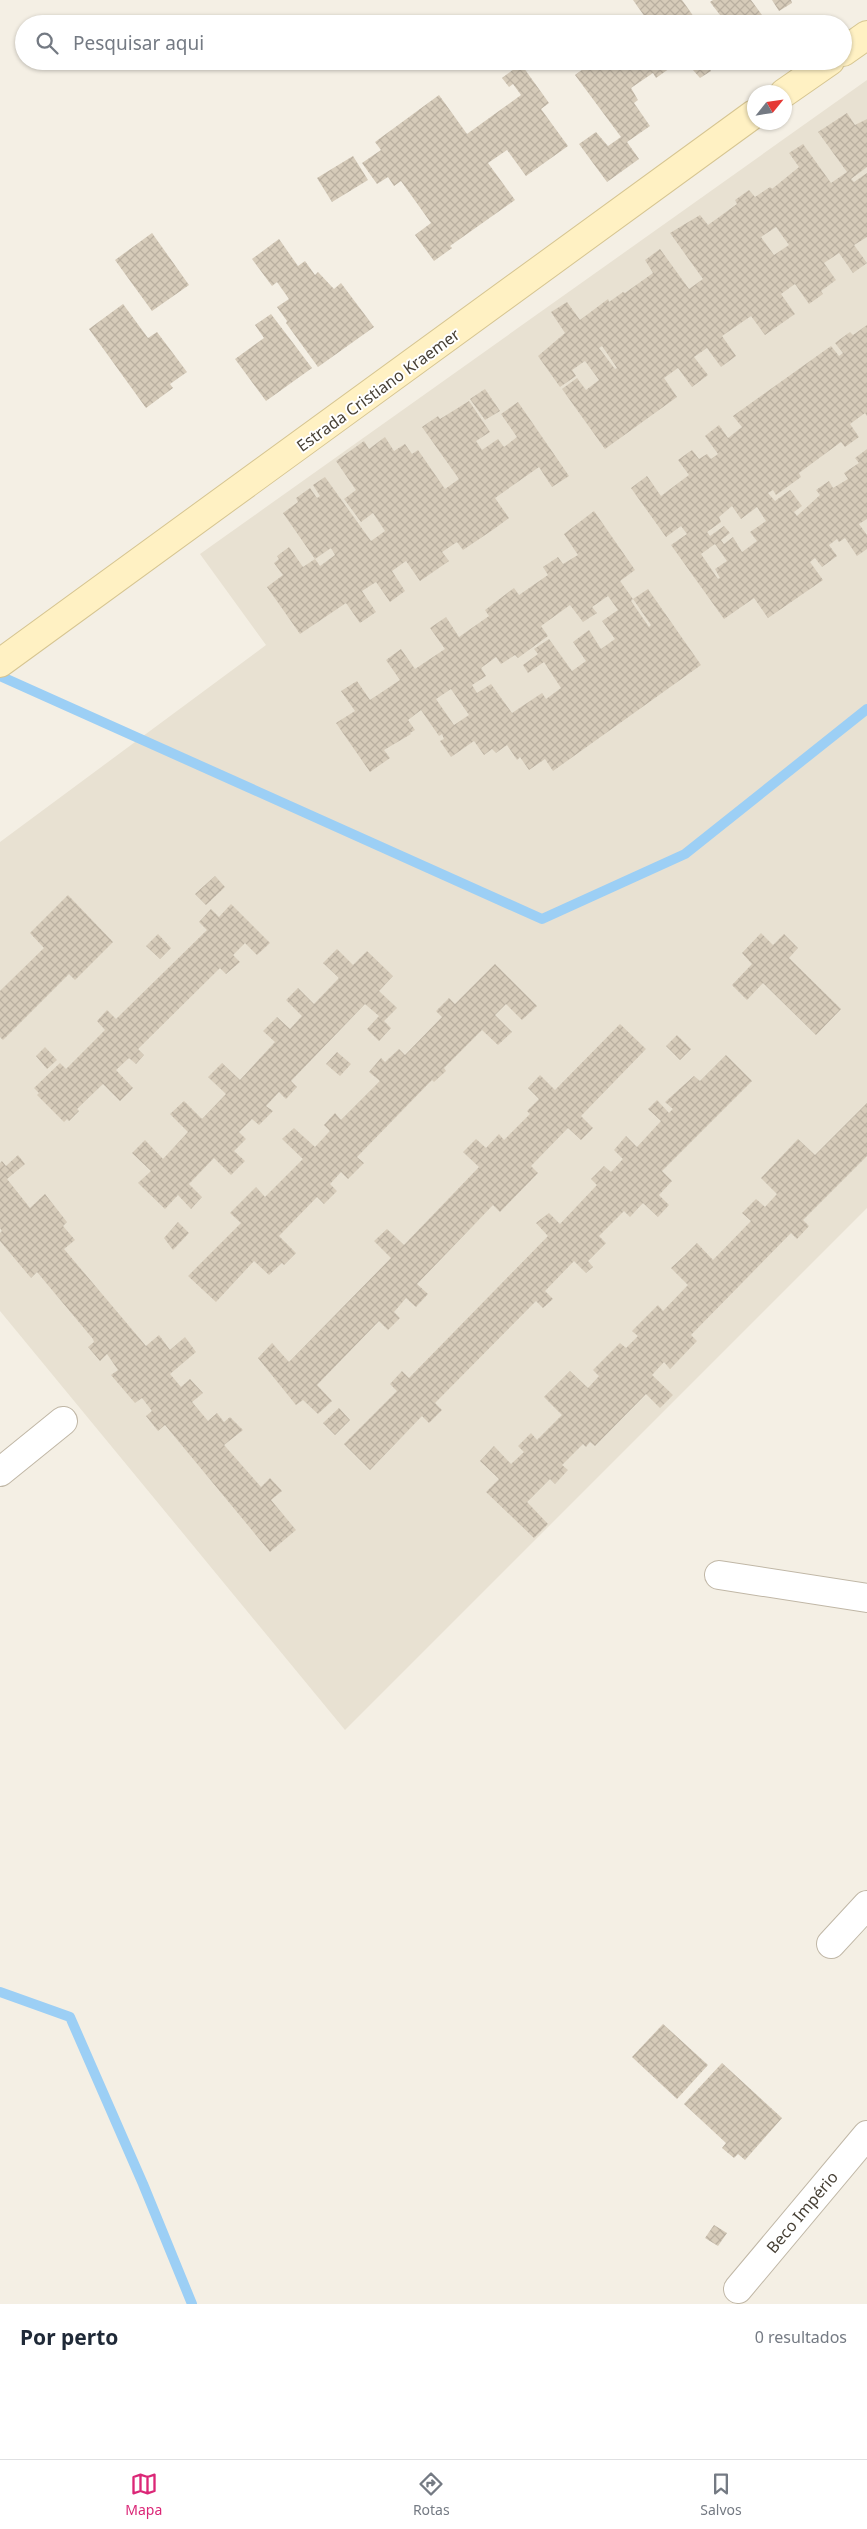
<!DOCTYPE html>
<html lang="pt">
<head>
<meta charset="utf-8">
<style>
  body { margin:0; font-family:"Noto Sans",sans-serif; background:#f6f6f7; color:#1f2937 }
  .compass { position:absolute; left:747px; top:85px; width:45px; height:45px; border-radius:50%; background:#fff; box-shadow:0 1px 4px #0004; rotate:60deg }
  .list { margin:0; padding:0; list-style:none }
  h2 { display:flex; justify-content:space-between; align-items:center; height:65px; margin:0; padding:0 20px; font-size:21px }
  h2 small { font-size:16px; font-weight:400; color:#747a83 }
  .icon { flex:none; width:28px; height:28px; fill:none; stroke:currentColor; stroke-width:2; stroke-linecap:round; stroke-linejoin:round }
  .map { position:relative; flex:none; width:867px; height:2304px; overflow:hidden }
  .search { position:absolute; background:#fff; box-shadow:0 1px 4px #0004; left:15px; right:15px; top:15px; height:55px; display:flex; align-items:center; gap:12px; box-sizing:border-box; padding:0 18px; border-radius:28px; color:#747a83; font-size:19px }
  .sheet { height:155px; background:#fff }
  nav { display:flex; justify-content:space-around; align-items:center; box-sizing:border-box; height:70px; border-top:1px solid #e0e1e3; background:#fff; font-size:14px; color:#747a83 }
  nav a { display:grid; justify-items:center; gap:2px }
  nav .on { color:#db2777 }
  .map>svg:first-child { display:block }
  .residential { fill:#e8e1d2 }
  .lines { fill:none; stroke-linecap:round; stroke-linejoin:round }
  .stream { stroke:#9ccff5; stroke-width:10 }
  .building { fill:url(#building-cross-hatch); fill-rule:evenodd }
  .minor-casing { stroke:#c0b7a6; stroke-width:30 }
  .secondary-casing { stroke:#d6c591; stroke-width:30 }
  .minor { stroke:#fff; stroke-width:28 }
  .secondary { stroke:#fff1c3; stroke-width:28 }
  .labels { text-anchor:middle; stroke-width:4; stroke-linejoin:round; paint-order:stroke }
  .street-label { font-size:16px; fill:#463f34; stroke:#fff }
</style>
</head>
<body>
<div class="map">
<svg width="867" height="2304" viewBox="0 0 867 2304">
  <defs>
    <pattern id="building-cross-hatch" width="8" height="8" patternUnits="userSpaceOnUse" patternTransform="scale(1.25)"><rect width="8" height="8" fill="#d6cbb9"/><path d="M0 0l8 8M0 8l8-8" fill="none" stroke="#b9afa0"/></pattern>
  </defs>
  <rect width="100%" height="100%" fill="#f4efe4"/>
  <path class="residential" d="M867 80V1208L345 1730 0 1311V842L266 645 200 554Z"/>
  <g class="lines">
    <path class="stream" d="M0 676 542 919 685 854 867 709
      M0 1992 70 2017 143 2184 192 2304"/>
  </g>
  <path class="building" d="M633 0H682L699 24H650Z
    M713 0H751L762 15 750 24H727L710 2Z
    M772 0H791L792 3 779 11Z
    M594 61H611L614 65 620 61H670L673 66 656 78 653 73 631 88 638 100 634 103 650 126 627 142 639 159 607 182 579 144 596 132 608 146 621 137 575 75Z
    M685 61H707L705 63 711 71 700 78Z
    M521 64 549 103 541 109 568 146 526 176 507 150 488 163 515 200 450 246 452 248 434 261 415 235 431 223 401 181 394 186 388 177 377 184 362 163 381 150 375 142 439 95 467 134 521 95 513 84 509 87 502 78Z
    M847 113 855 125 867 119V167L851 179 854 182 867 173V237L854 245 867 263 853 273 839 253 824 263 836 280 821 291 823 294 809 304 795 284 781 294 795 314 765 335 751 316 722 336 736 356 721 367 707 348 694 357 708 375 692 387 678 368 664 378 677 397 605 449 562 389 577 378 586 390 599 380 585 361 572 370 576 376 560 387 538 356 565 333 551 312 567 302 580 320 608 299 609 302 623 292 625 293 653 273 645 260 660 249 689 289 703 279 670 233 700 215 708 225 737 204 735 200 749 190 755 197 770 187 772 189 799 167 789 153 803 144 831 183 847 172 818 132ZM776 227 789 245 774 255 761 237ZM602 346 617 368 615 369 599 348Z
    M353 156 368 180 332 202 317 178Z
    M152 233 189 285 152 311 115 260Z
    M279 239 298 266 305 261 315 275 318 272 334 289 341 283 374 327 318 367 286 323 287 321 277 307 289 299 277 282 272 286 252 259Z
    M123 304 148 338 157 332 187 372 170 384 173 388 146 408 89 329Z
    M271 314 312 368 266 401 235 359 264 338 255 325Z
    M867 325V416L865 413 850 424 859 437 845 447 841 442 799 473 801 477 776 495 773 490 768 493 775 501 790 490 802 506 794 512 797 516 820 495 816 490 829 481 833 488 848 479 844 473 859 463 855 458 867 449V519L859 524 867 535V549L857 556 845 538 839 542 837 539 829 545 837 556 822 567 815 558 810 562 823 580 768 618 754 598 724 619 671 545 687 534 681 526 666 537 631 488 647 476 661 496 689 475 678 460 692 450 699 459 707 454 711 459 718 454 705 436 719 425 728 438 742 427 733 416 831 346 839 356 843 353 835 343 850 332 853 335ZM732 506 741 519 757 507 766 521 750 532 757 541 742 552 733 537 724 544 721 540 730 533 724 526 710 536 707 532 721 522 719 517ZM715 544 727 561 715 569 720 578 718 579 701 554Z
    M485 389 500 411 485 420 470 399Z
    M469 401 490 432 476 441 482 450 498 439 504 447 517 437 501 414 518 402 569 476 552 487 539 467 495 498 509 518 494 529 463 550 457 542 442 552 449 561 420 581 406 561 392 571 405 591 390 602 376 582 362 591 376 612 360 623 346 603 300 634 267 587 283 575 274 563 279 559 277 556 289 547 303 567 315 559 320 566 335 555 331 548 315 559 283 513 298 502 296 498 310 488 317 498 320 496 313 485 325 477 371 541 385 531 373 513 361 522 344 499 356 490 336 461 364 441 369 449 385 437 394 451 405 444 412 454 418 450 445 489 459 479 422 427 438 416 440 419Z
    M594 511 635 570 620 581 633 599 631 601 649 627 651 625 633 599 648 589 701 665 553 771 545 759 529 770 520 757 517 760 507 745 496 753 492 749 484 755 474 741 451 757 440 741 444 739 442 734 439 736 421 710 408 720 415 730 410 733 411 734 384 750 390 758 370 772 336 723 355 711 341 691 357 681 370 700 400 680 386 660 401 649 415 669 445 649 430 628 446 617 459 637 489 616 485 610 514 588 519 595 548 575 543 567 558 557 563 564 578 555 564 534ZM608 596 618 610 602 621 615 639 601 649 589 630 573 642 586 661 572 671 549 639 534 649 538 654 523 665 528 673 544 662 561 688 546 699 542 693 512 713 491 684 477 693 472 685 486 676 481 668 496 657 501 664 515 655 518 658 548 636 541 626 570 605 583 622 597 613 592 607ZM451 689 469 715 454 725 436 699Z
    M215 876 225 887 206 905 195 894Z
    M68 895 113 942 75 980 69 974 3 1040 0 1037V991L44 948 30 933Z
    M231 904 270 943 257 955 245 943 233 955 240 962 226 974 220 968 138 1049 144 1055 136 1064 129 1058 116 1070 133 1088 120 1101 103 1084 77 1109 79 1111 69 1121 67 1119 64 1122 37 1095 39 1093 34 1088 60 1063 66 1069 105 1030 97 1021 107 1010 116 1019 207 930 199 922 211 909 219 917Z
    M761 933 773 945 784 934 798 948 789 958 841 1009 816 1035 763 983 747 1000 732 985 752 964 742 953Z
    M158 934 171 948 160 959 146 946Z
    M337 949 353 965 367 951 393 976 379 991 397 1008 384 1021 391 1028 379 1041 367 1029 379 1016 365 1004 291 1081 297 1087 286 1099 279 1092 266 1106 273 1111 259 1125 252 1119 239 1132 246 1139 234 1151 245 1161 231 1175 214 1158 189 1184 202 1197 191 1209 178 1195 165 1209 138 1183 151 1171 132 1153 145 1140 163 1159 188 1132 170 1114 184 1101 202 1119 226 1094 208 1077 222 1063 240 1080 275 1042 263 1031 277 1017 290 1029 302 1016 286 1000 298 988 314 1004 339 978 323 963Z
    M495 964 537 1006 522 1020 506 1004 495 1015 512 1032 498 1045 482 1030 444 1068 446 1071 434 1082 432 1080 357 1157 364 1163 348 1179 341 1172 330 1184 337 1191 324 1204 317 1197 279 1236 296 1253 284 1265 282 1263 269 1275 254 1261 216 1302 188 1276 241 1223 230 1213 256 1187 265 1197 303 1159 282 1139 294 1128 315 1147 330 1131 324 1125 335 1113 341 1120 380 1081 369 1072 381 1058 385 1062 399 1049 405 1055 442 1017 436 1011 449 998 455 1004Z
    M620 1024 646 1049 581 1116 593 1128 581 1140 568 1128 531 1166 538 1173 500 1212 493 1205 417 1284 428 1294 416 1307 406 1298 394 1312 400 1318 388 1330 379 1321 317 1385 332 1401 318 1414 303 1400 296 1405 258 1358 272 1343 289 1362 391 1258 374 1241 387 1229 404 1245 479 1167 463 1152 476 1139 486 1148 499 1134 504 1140 530 1114 527 1111 539 1099 528 1088 540 1075 555 1090Z
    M677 1035 691 1049 680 1060 666 1046Z
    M45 1047 57 1060 47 1069 36 1056Z
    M337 1052 351 1064 340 1076 326 1064Z
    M726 1055 752 1081 662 1171 672 1181 659 1195 669 1205 658 1217 643 1203 630 1217 624 1211 599 1236 606 1243 588 1261 593 1267 586 1273 574 1261 545 1291 553 1299 543 1308 536 1301 435 1403 442 1410 429 1423 422 1416 370 1470 344 1444 397 1391 390 1384 402 1371 409 1378 548 1236 536 1223 549 1213 560 1224 597 1185 591 1179 604 1166 611 1172 623 1159 614 1150 626 1136 637 1147 661 1121 648 1109 657 1100 669 1113 673 1109 665 1102 694 1076 700 1081Z
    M867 1103V1156L803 1220 809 1226 797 1239 791 1233 691 1335 697 1341 670 1369 664 1362 652 1375 673 1395 660 1408 646 1394 595 1446 590 1442 586 1447 583 1444 562 1465 568 1470 555 1484 550 1479 527 1502 548 1524 534 1538 486 1492 499 1479 480 1461 494 1446 511 1464 524 1452 518 1446 531 1433 537 1440 562 1415 544 1397 570 1371 588 1388 599 1376 593 1370 620 1343 626 1348 638 1336 632 1331 658 1305 663 1311 688 1285 671 1268 684 1256 697 1243 713 1260 751 1221 742 1213 756 1199 765 1207 777 1194 761 1178 798 1139 815 1155Z
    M18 1155 25 1164 7 1179 30 1208 45 1194 67 1222 63 1226 75 1240 64 1249 146 1346 159 1335 170 1350 185 1337 196 1352 170 1374 181 1387 190 1379 203 1393 192 1402 208 1421 217 1413 224 1422 230 1417 243 1430 224 1445 261 1487 270 1478 282 1491 271 1500 296 1530 270 1552 165 1425 158 1431 146 1416 152 1411 142 1398 135 1403 111 1375 118 1370 107 1354 100 1361 88 1347 94 1342 93 1339 37 1272 31 1278 0 1241V1233L2 1231 0 1228V1163L2 1161 6 1166Z
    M178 1222 189 1233 173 1250 164 1238Z
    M339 1408 350 1420 335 1435 323 1423Z
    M663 2024 708 2065 677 2099 632 2057Z
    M722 2063 782 2118 745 2160 738 2154 734 2158 722 2148 726 2143 684 2104Z
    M714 2225 727 2233 718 2246 705 2238Z"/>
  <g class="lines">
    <g class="minor-casing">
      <path id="minor" d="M0 1472 63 1421
        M719 1575 867 1598
        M831 1944 867 1905
        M738 2289 867 2135"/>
    </g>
    <g class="secondary-casing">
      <path id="secondary" d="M843 52 867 35
        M784 93 830 61
        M0 663 754 114"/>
    </g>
    <use href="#minor" class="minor"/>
    <use href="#secondary" class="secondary"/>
  </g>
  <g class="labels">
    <g class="street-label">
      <text transform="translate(378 390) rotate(-36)" y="6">Estrada Cristiano Kraemer</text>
      <text transform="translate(802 2212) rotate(-50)" y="6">Beco Império</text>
    </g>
  </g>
</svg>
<svg class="compass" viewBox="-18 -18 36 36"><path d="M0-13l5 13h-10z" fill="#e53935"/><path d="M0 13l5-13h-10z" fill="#747a83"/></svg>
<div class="search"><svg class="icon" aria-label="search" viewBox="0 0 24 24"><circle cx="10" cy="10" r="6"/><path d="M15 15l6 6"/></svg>Pesquisar aqui</div>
</div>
<section class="sheet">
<h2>Por perto<small>0 resultados</small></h2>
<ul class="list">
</ul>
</section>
<nav>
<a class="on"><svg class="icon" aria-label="map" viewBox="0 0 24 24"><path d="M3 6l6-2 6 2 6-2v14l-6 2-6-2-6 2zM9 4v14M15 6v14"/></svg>Mapa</a>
<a><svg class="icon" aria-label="directions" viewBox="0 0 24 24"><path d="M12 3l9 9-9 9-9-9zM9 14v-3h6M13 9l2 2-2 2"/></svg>Rotas</a>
<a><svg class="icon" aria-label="saved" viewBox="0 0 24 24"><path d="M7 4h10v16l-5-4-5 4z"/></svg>Salvos</a>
</nav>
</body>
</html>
